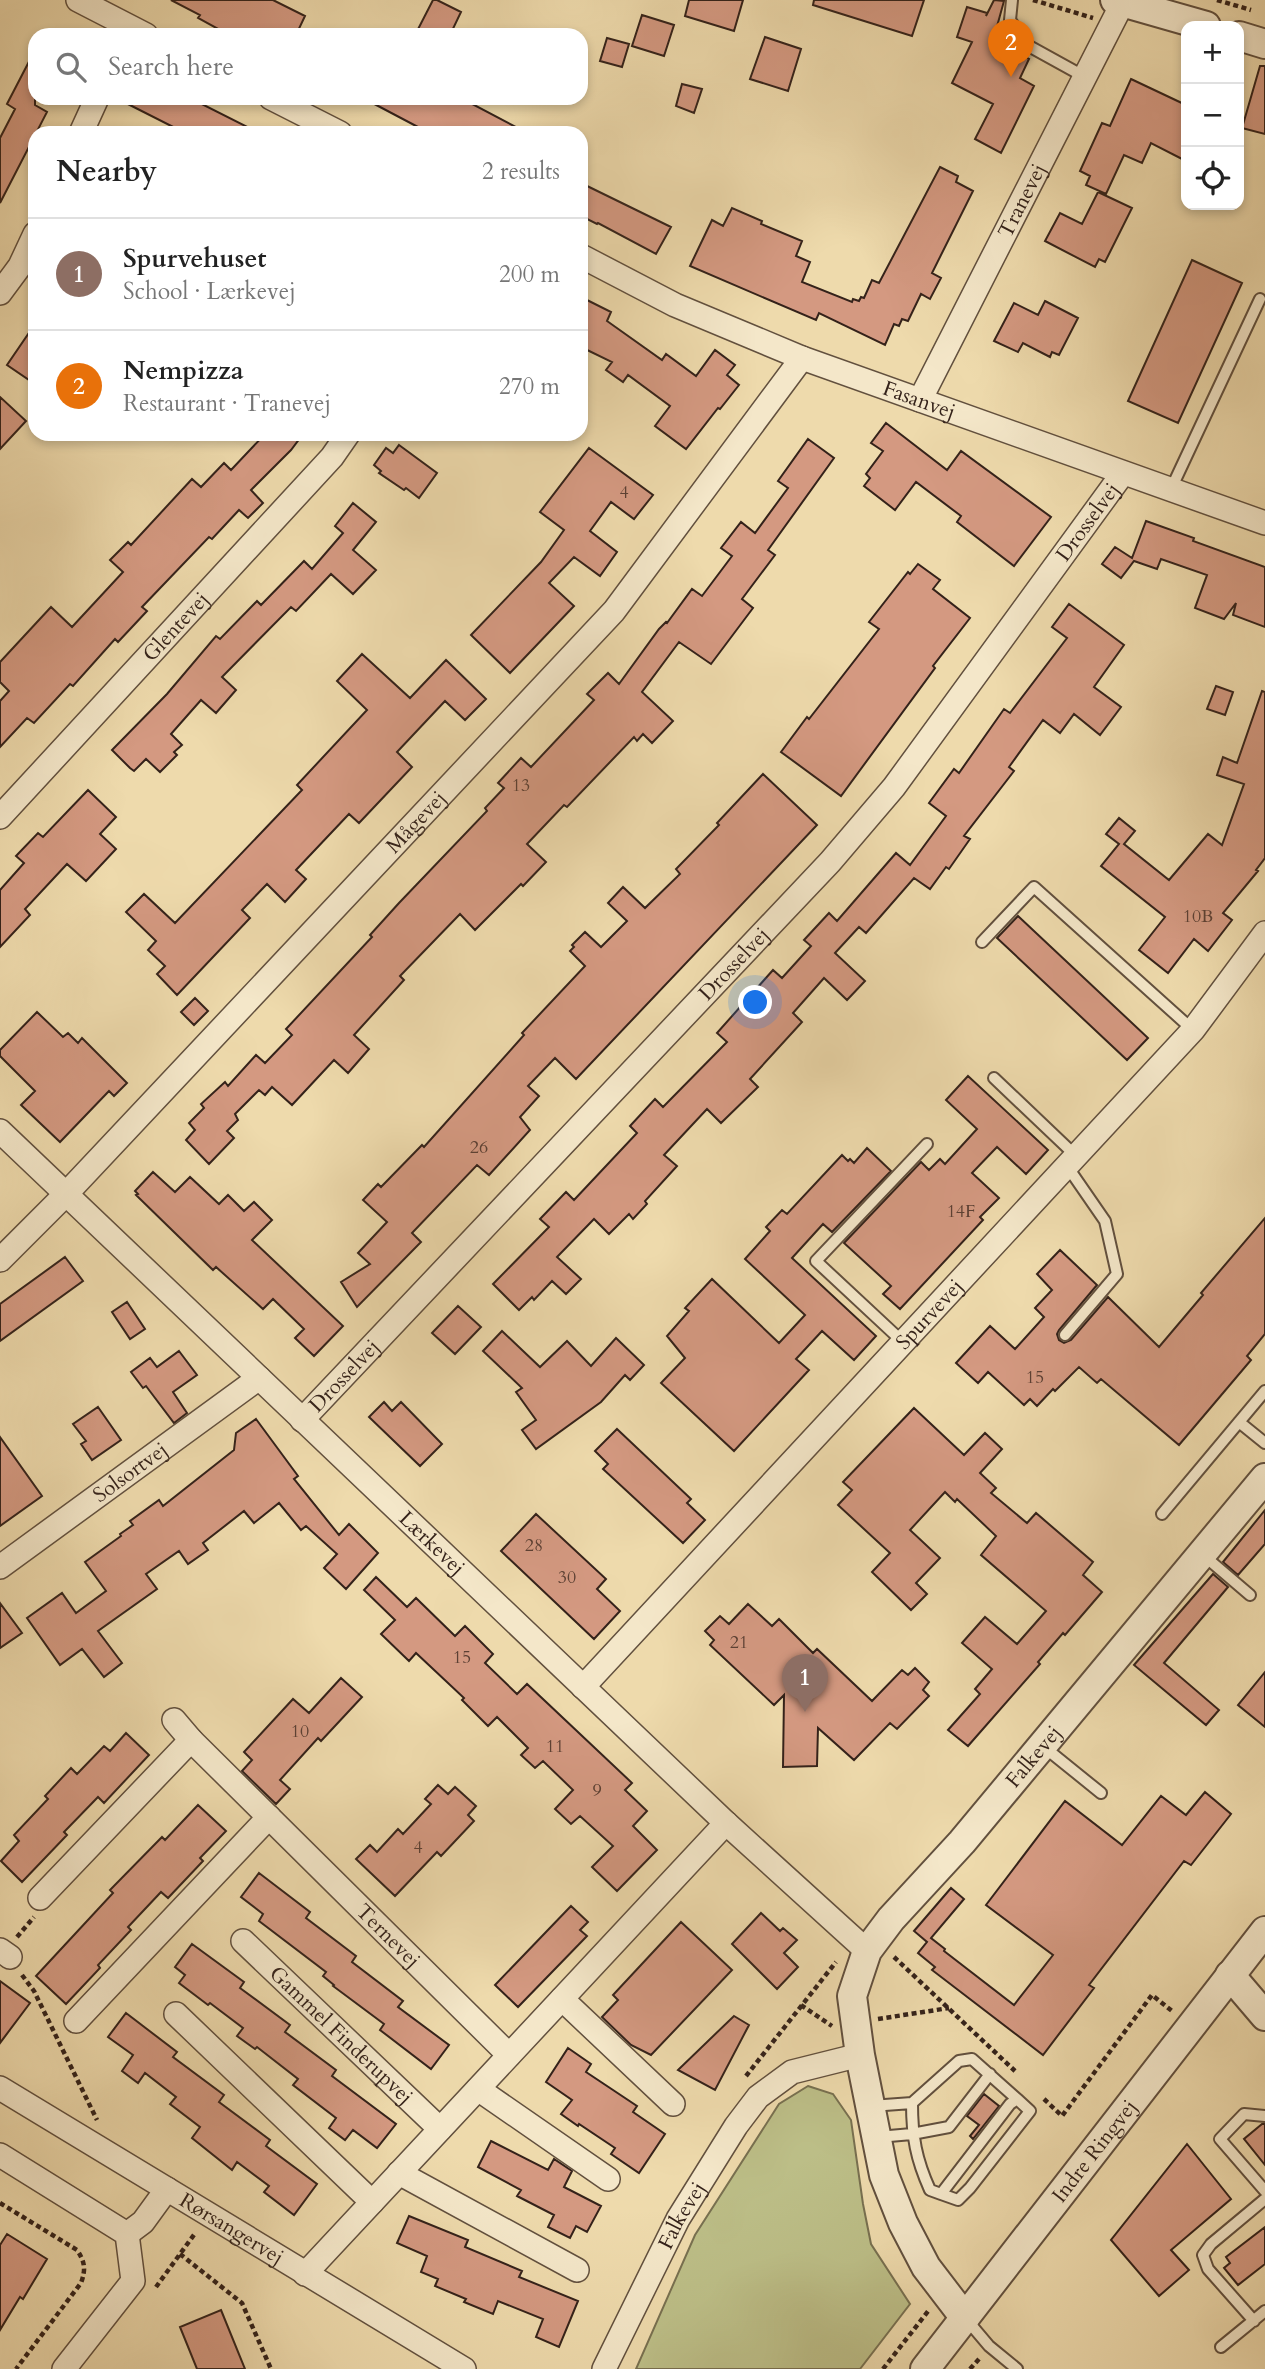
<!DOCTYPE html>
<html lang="en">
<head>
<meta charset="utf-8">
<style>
  body { margin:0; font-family:Cardo,serif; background:#f6f6f6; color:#222 }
  .controls { position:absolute; right:21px; top:21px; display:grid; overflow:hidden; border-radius:14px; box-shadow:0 4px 10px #0003 }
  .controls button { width:63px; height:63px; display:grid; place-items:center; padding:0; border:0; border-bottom:2px solid #e0e0e0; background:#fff; color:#222; font:35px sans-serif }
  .you { position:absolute; left:756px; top:1003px; width:24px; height:24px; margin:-18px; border:5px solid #fff; border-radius:50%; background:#1a73e8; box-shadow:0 0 0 10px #1a73e833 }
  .badge { display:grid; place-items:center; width:46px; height:46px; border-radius:50%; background:#0b8043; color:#fff; font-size:23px; font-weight:700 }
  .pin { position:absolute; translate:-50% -58px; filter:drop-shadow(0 2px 4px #0008) }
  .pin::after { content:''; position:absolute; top:37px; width:24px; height:21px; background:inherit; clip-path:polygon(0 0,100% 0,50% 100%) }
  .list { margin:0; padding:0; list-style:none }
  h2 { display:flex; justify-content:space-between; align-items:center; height:91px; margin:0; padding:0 28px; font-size:30px }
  h2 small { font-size:23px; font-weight:400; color:#767676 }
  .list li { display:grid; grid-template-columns:46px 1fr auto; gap:21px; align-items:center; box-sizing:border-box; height:112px; padding:0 28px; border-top:2px solid #e0e0e0 }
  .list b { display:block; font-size:26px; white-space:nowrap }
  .list p { margin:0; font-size:23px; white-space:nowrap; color:#767676 }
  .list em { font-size:23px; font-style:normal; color:#767676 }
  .icon { flex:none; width:38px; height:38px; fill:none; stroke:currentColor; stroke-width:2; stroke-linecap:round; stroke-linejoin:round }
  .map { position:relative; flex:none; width:1265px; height:2369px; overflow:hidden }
  .search { position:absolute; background:#fff; box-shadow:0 4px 10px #0003; left:28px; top:28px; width:560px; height:77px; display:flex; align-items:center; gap:18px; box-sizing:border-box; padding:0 24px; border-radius:21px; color:#767676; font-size:26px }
  .panel { position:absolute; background:#fff; box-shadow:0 4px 10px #0003; left:28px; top:126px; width:560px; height:315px; border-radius:21px }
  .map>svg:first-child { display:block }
  .green { fill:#bcbe87; stroke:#787050; stroke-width:2 }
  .building { fill:#d49981; stroke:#34221a; stroke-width:2 }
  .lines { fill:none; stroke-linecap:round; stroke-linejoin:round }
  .service-casing { stroke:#62503e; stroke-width:14 }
  .minor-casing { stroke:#62503e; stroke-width:26 }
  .tertiary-casing { stroke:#62503e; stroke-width:32 }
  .path { stroke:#34221a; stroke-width:4.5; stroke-dasharray:5 3.5; stroke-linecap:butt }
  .service { stroke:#f4e7c9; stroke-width:10 }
  .minor { stroke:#f4e7c9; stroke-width:23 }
  .tertiary { stroke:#f4e7c9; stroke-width:28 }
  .labels { text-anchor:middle; stroke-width:6; stroke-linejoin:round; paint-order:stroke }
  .number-label { font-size:18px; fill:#5c4034 }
  .street-label { font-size:21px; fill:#34221a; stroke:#f4e7c9 }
</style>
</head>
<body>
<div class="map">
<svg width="1265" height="2369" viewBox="0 0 1265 2369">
  <rect width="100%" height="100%" fill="#eedaac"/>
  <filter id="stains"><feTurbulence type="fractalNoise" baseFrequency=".00286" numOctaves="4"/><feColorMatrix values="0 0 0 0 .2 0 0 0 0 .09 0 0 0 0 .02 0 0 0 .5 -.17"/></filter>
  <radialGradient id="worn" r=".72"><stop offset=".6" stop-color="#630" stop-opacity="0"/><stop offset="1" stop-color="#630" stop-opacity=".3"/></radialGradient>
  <path class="green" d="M808 2086 833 2094 851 2120 863 2204 871 2244 910 2304 860 2369H636L695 2235 779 2104Z"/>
  <path class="building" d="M171 0H273L305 16 296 35H229L198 18 200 15Z
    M433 0H437L461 12 450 35H415Z
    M689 0H743L734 31 685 16Z
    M814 0H924L912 36 813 5Z
    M994 0 1004 1 993 41 1029 59 1020 78 1034 86 1001 153 975 139 993 104 952 83 972 42 957 37 967 7 987 13 986 16Z
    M642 15 674 25 664 56 632 46Z
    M765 37 801 49 788 91 750 79Z
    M607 38 629 44 622 67 600 61Z
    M35 50V105L47 112 0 203V138L15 109 7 104Z
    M1260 66H1265V134L1242 128Z
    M1131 79 1186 105V161L1151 143 1142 163 1124 155 1106 194 1086 185 1090 176 1080 171 1102 123 1110 126Z
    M682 84 702 89 694 113 676 106Z
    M116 98H190L259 133H185Z
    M363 98H461L527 133H415L418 127Z
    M940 167 958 176 956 182 973 191 932 273 941 278 930 299 921 294 908 321 902 319 899 326 894 324 885 345 819 313 816 320 690 266 712 220 723 226 732 208 762 221 761 224 802 241 796 256 810 262 802 282 852 302 853 299 859 301 861 297 864 298 872 280 879 283Z
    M581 183 671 227 656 254 598 223 597 224 581 216Z
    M1098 192 1132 208 1105 262 1099 259 1095 267 1045 241 1060 213 1082 224Z
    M1192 260 1242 283 1178 423 1128 401Z
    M581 297 611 312 607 321 662 360 666 354 696 376 715 350 735 365 727 375 739 385 720 409 718 408 686 449 655 426 670 406 628 375 623 382 606 370 612 362 581 347Z
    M1045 301 1078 318 1059 355 1052 352 1050 357 1023 343 1018 352 994 341 1014 303 1038 315Z
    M35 324V384L7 365Z
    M0 397 26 421 0 449Z
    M886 423 947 470 961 451 1051 517 1014 566 957 522 961 516 916 482 895 510 864 486 870 478 866 474 883 451 871 443Z
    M265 434H303L291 450 251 490 263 503 248 518 239 510 212 539 209 537 142 607 147 611 118 642 115 639 73 686 70 684 34 723 27 718 0 747V701L9 691 0 682V662L51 607 72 627 123 572 110 560 128 542 131 545 192 479 201 487 224 463 231 470Z
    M808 439 834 458 768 550 775 555 742 599 753 608 711 664 679 642 642 692 673 721 652 743 643 734 637 741 634 737 567 807 564 805 527 844 546 862 523 886 521 884 475 930 460 914 400 976 404 980 354 1035 369 1049 348 1073 334 1060 292 1105 272 1087 265 1095 259 1090 235 1114 238 1120 227 1131 234 1138 209 1164 186 1140 195 1130 189 1123 204 1108 201 1104 225 1082 228 1086 256 1055 265 1063 292 1035 286 1029 372 937 370 935 399 903 487 811 485 808 504 788 498 783 521 758 531 767 594 700 587 694 608 673 619 684 659 629 666 622 667 623 692 589 702 596 732 556 721 548 741 522 755 533 788 488 778 481Z
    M399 445 437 473 419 498 406 488 404 490 379 473 381 471 374 465 386 448 393 453Z
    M589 448 653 495 634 519 611 502 590 531 617 552 600 576 574 557 549 583 574 606 510 673 471 635 541 562 564 530 540 512Z
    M353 503 376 522 353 550 376 570 353 594 331 574 296 611 291 607 222 677 236 690 216 713 201 700 171 734 182 745 174 752 177 755 160 772 146 759 134 771 130 768 112 750 167 694 216 636 220 639 257 601 261 605 304 561 312 569 343 533 335 526Z
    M1146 521 1194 538 1193 541 1265 567V627L1233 615 1236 603 1224 619 1195 608 1207 575 1161 559 1157 569 1134 561 1121 578 1102 564 1115 547 1132 558Z
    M918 564 940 580 933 589 970 618 933 666 935 668 841 796 781 752 807 717 809 719 879 629 869 622 908 572 910 574Z
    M1069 604 1124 645 1094 687 1121 707 1100 735 1074 714 1060 733 1043 720 1009 767 1014 771 964 836 970 839 949 869 946 867 930 889 914 878 866 933 859 927 835 953 865 981 847 1000 824 978 793 1013 802 1022 750 1079 758 1087 721 1123 707 1109 664 1155 677 1166 645 1201 647 1204 633 1219 629 1214 609 1234 594 1219 557 1257 581 1279 566 1294 552 1281 534 1300 532 1297 519 1310 493 1284 549 1227 540 1219 566 1192 574 1200 637 1133 630 1126 655 1099 663 1107 727 1042 717 1033 773 970 782 978 811 946 804 940 829 913 837 921 896 853 910 865 946 816 929 803 954 769 959 773 1004 709 1010 713 1067 638 1052 627Z
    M362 654 410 698 446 660 486 699 465 720 445 701 397 752 412 767 359 823 349 814 296 870 306 879 285 902 267 884 242 910 250 918 177 995 157 974 165 966 148 950 156 941 126 912 144 894 175 923 302 790 297 785 367 710 337 681Z
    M1216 686 1233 692 1225 715 1207 709Z
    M1262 691 1265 692V858L1256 870 1258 871 1223 913 1232 920 1208 951 1194 939 1168 973 1139 950 1165 917 1101 866 1119 844 1106 834 1119 818 1135 831 1124 844 1169 880 1208 834 1222 845 1244 784 1217 775 1223 757 1237 763Z
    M763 774 817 825 576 1079 555 1058 528 1086 539 1096 520 1117 530 1130 489 1175 477 1165 412 1233 421 1242 357 1307 341 1282 370 1264 358 1253 387 1222 363 1200 378 1184 381 1187 422 1145 424 1147 524 1035 522 1033 585 966 570 951 574 947 572 945 585 932 601 947 627 921 608 903 623 887 645 908 680 874 676 869 719 825 717 823Z
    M88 790 116 817 100 834 116 849 86 881 67 864 25 909 30 915 0 947V890L24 863 16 856 38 833 43 837Z
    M1018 916 1148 1038 1127 1060 997 938Z
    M195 998 208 1011 194 1025 181 1012Z
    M37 1012 63 1037 68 1033 78 1043 82 1038 127 1083 114 1096 109 1091 60 1142 21 1105 35 1091 0 1056V1050Z
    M968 1076 1048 1150 1026 1174 997 1147 972 1173 999 1198 980 1217 983 1220 900 1309 883 1294 891 1286 844 1243 921 1162 929 1170 940 1159 945 1164 977 1129 946 1100Z
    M867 1148 891 1171 832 1232 823 1224 792 1258 876 1336 854 1360 822 1331 796 1359 809 1370 734 1451 661 1383 685 1358 667 1336 689 1311 685 1308 712 1279 779 1343 805 1315 745 1259 770 1231 766 1227 782 1210 787 1214 842 1155 848 1161 850 1159 854 1163Z
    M153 1172 175 1192 190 1177 219 1204 228 1195 244 1211 254 1202 272 1220 252 1240 343 1326 314 1356 295 1338 304 1329 273 1299 263 1309 216 1267 213 1270 136 1195 138 1194 135 1191Z
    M1265 1218V1334L1247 1356 1251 1360 1179 1445 1101 1379 1097 1383 1079 1367 1055 1391 1053 1389 1037 1406 1030 1399 1024 1405 988 1372 978 1383 956 1363 990 1326 1015 1349 1044 1317 1035 1308 1052 1290 1037 1274 1060 1250 1097 1285 1059 1330 1057 1334 1059 1340 1064 1343 1071 1340 1108 1297 1159 1347 1203 1295 1201 1293Z
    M65 1257 83 1281 0 1341V1304Z
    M127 1302 145 1329 130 1339 112 1312Z
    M458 1306 481 1327 455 1354 432 1333Z
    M502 1331 540 1367 567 1341 591 1366 616 1338 644 1365 630 1380 625 1375 601 1402 536 1449 522 1430 536 1420 516 1392 522 1388 483 1351Z
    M179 1351 197 1375 173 1392 187 1413 174 1423 146 1386 143 1388 131 1372 150 1358 157 1367Z
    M384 1402 392 1411 401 1402 442 1444 420 1466 369 1417Z
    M98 1407 121 1440 92 1460 81 1444 86 1441 73 1424Z
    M914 1408 964 1455 985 1433 1002 1449 980 1473 996 1488 991 1493 1027 1523 1036 1513 1093 1562 1083 1575 1102 1592 1065 1635 1063 1633 1038 1662 1040 1664 968 1746 948 1730 980 1694 975 1689 992 1669 962 1643 985 1617 1017 1644 1046 1611 981 1555 996 1536 957 1499 955 1502 945 1492 910 1530 940 1558 916 1583 927 1594 911 1610 872 1572 890 1553 838 1505 852 1490 843 1482Z
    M256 1419 298 1476 294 1479 339 1535 349 1524 378 1553 346 1589 324 1568 337 1554 306 1526 301 1530 279 1503 254 1523 244 1511 203 1543 208 1550 188 1564 179 1551 146 1574 157 1589 98 1631 122 1663 104 1677 82 1649 60 1665 27 1618 62 1593 76 1613 106 1591 85 1562 121 1536 120 1534 133 1525 130 1521 159 1500 163 1506 234 1450 236 1433Z
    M617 1429 691 1499 687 1503 705 1520 683 1543 603 1469 608 1464 595 1451Z
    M0 1437 42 1496 0 1526Z
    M1265 1510V1544L1238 1575 1223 1562Z
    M536 1514 606 1579 597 1589 620 1611 594 1639 501 1551Z
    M1213 1574 1228 1587 1164 1663 1219 1710 1206 1725 1134 1665Z
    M376 1577 407 1607 416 1598 455 1636 465 1626 493 1654 485 1663 517 1694 527 1684 632 1783 625 1790 647 1811 633 1826 657 1850 617 1891 592 1867 613 1846 580 1816 571 1824 555 1809 573 1790 543 1761 535 1768 521 1755 528 1748 497 1717 488 1726 462 1700 464 1698 416 1653 409 1661 381 1634 395 1620 364 1590Z
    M0 1603 22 1633 0 1648Z
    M748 1604 772 1626 779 1619 813 1653 817 1649 872 1701 902 1670 908 1675 915 1668 929 1682 923 1690 929 1696 897 1729 890 1723 854 1760 818 1728 817 1766 783 1767 784 1695 774 1705 710 1645 714 1640 705 1631 720 1616 729 1624Z
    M1265 1672V1727L1238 1705Z
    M341 1678 362 1697 321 1741 318 1738 280 1780 290 1789 276 1804 242 1771 252 1760 244 1752 293 1699 309 1713Z
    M126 1733 149 1755 104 1803 98 1797 64 1832 67 1835 22 1882 1 1861 19 1841 14 1835 48 1799 45 1796 71 1768 77 1774 104 1746 110 1751Z
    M438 1785 448 1794 455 1787 476 1806 468 1815 474 1821 441 1856 437 1852 395 1896 356 1859 370 1845 377 1852 398 1829 403 1834 431 1804 425 1799Z
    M1205 1792 1231 1814 1191 1865 1184 1861 1089 1985 1094 1988 1043 2055 932 1970 935 1967 918 1953 927 1942 914 1931 951 1888 964 1899 931 1938 945 1949 944 1951 1014 2005 1053 1955 986 1905 1065 1801 1122 1845 1161 1796 1186 1815Z
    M198 1805 226 1831 200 1858 203 1861 168 1898 161 1892 128 1927 131 1930 98 1965 100 1968 66 2004 36 1976 113 1893 110 1890 162 1837 165 1840Z
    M259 1873 310 1912 306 1918 356 1956 352 1962 403 2001 398 2007 449 2045 431 2069 380 2030 384 2024 333 1986 334 1985 323 1976 326 1972 259 1921 263 1914 241 1897Z
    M571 1906 588 1922 580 1930 587 1936 518 2007 495 1985Z
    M761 1913 780 1931 783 1928 797 1940 784 1953 798 1967 777 1989 732 1944Z
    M681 1922 732 1970 651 2055 631 2045 602 2017 618 2000 613 1995Z
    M192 1944 244 1982 240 1988 290 2025 285 2032 336 2070 332 2076 396 2124 377 2148 353 2130 345 2140 329 2128 336 2118 293 2085 298 2079 257 2047 255 2049 237 2036 243 2028 210 2003 208 2005 179 1983 185 1975 175 1967Z
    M0 1981 30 2003 0 2043Z
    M126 2013 177 2052 173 2057 224 2095 219 2102 270 2140 266 2146 317 2184 294 2215 264 2192 269 2186 237 2162 232 2170 192 2138 200 2127 170 2104 176 2097 145 2073 138 2083 122 2071 133 2055 108 2037Z
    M734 2016 749 2025 715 2090 678 2070Z
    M568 2048 591 2064 586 2072 637 2106 633 2112 665 2134 639 2173 611 2154 615 2148 579 2124 578 2126 561 2114 572 2100 546 2082Z
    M984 2094 999 2106 973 2139 970 2136 979 2125 967 2116Z
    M1262 2124H1265V2165L1244 2139Z
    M491 2141 548 2170 554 2159 572 2171 564 2187 601 2206 587 2232 576 2226 570 2238 548 2227 554 2215 517 2196 521 2190 478 2167Z
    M1187 2144 1231 2199 1171 2250 1189 2270 1159 2296 1111 2240Z
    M409 2216 468 2240 465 2247 522 2271 519 2277 578 2301 559 2347 536 2337 543 2319 498 2301 493 2314 464 2302 466 2299 435 2286 438 2279 421 2272 427 2256 397 2243Z
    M1265 2227V2264L1238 2285 1224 2268 1230 2263 1226 2257Z
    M7 2234 47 2259 23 2299 20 2297 0 2330V2245Z
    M221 2310 245 2369H197L180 2327Z"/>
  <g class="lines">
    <g class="service-casing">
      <path id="service" d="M1012 0 1010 20 1027 45 1085 77
        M1171 489 1260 299
        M982 942 1034 887 1193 1030
        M994 1078 1076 1156
        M1065 1335 1117 1274 1105 1221 1067 1166
        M904 1343 816 1261 927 1144
        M1239 1422 1265 1443
        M1162 1514 1265 1391
        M1202 1554 1250 1595
        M1044 1747 1101 1793
        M871 2106 912 2103 959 2061 972 2059 1017 2099 1010 2104 941 2194 930 2190C916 2159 912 2137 912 2103
        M1265 2116 1244 2114 1220 2139 1265 2191
        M878 2137 912 2134 949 2127 990 2074
        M941 2194 958 2200 970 2188 1030 2111 1017 2099
        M967 2320 989 2346 1017 2369
        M1254 2321 1208 2269 1203 2255 1211 2244 1265 2199
        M1221 2347 1265 2311"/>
    </g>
    <g class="minor-casing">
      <g id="minor">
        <path d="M78 0 146 35"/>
        <path d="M271 98 340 133"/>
        <path d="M81 133 97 98"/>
        <path id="s1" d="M581 256 675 305 802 358 1265 523"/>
        <path d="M0 293 20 266 35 234"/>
        <path id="s2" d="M920 400 1123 2"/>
        <path id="s3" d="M0 817 332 457 348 434"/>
        <path id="s4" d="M0 1131 726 1823 867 1951"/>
        <path id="s5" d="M0 1260 66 1194 614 611 802 358"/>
        <path id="s6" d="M302 1420 830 862 894 787 1123 473"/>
        <path id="s7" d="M0 1567 259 1378"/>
        <path id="s8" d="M583 1687 1193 1030 1265 933"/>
        <path id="s9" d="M174 1720 191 1740 509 2055"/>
        <path d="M40 1898 191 1740"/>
        <path id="s10" d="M243 1941 440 2129"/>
        <path d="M0 1950 10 1957"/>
        <path d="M562 1999 673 2104"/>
        <path d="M176 2014 372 2202"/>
        <path d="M76 2021 269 1817"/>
        <path id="s11" d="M0 2088 464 2369"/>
        <path d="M478 2089 608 2179"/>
        <path d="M0 2155 127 2234 133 2281 64 2369"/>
        <path d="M399 2173 577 2270"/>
        <path d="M127 2234 143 2222 167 2189"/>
        <path d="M305 2274 726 1823"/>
        <path id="s12" d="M604 2369 678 2219 736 2126 758 2097 792 2072 860 2055"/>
      </g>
    </g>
    <g class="tertiary-casing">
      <g id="tertiary">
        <path d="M1115 0 1206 26"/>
        <path d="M1239 36 1265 44"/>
        <path d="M1230 1975 1265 2016"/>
        <path id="s13" d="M965 2318 926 2267 903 2223 884 2175 860 2055 852 1996 867 1951 891 1919 962 1842 1265 1478"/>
        <path id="s14" d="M925 2369 1265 1931"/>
      </g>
    </g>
    <path class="path" d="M1033 0 1093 18
      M1217 0 1251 10
      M17 1937 34 1917
      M894 1957 1015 2071
      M22 1975 34 1991 97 2120
      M801 2005 832 2026
      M878 2019 949 2008
      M746 2076 836 1962
      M1044 2099 1062 2116 1152 1995 1172 2011
      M0 2203 77 2250C85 2262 86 2269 81 2283L16 2369
      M180 2254 242 2303 271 2369
      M156 2287 196 2232
      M883 2369 929 2310
      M970 2369 979 2359"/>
    <use href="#service" class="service"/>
    <use href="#minor" class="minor"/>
    <use href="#tertiary" class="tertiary"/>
  </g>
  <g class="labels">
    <g class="number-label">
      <text x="624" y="498">4</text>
      <text x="521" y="791">13</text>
      <text x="1198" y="922">10B</text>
      <text x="479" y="1153">26</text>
      <text x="961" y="1217">14F</text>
      <text x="1035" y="1383">15</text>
      <text x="534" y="1551">28</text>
      <text x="567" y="1583">30</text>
      <text x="739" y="1648">21</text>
      <text x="462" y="1663">15</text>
      <text x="300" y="1737">10</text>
      <text x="555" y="1752">11</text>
      <text x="597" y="1796">9</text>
      <text x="418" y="1853">4</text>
    </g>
    <g class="street-label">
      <text dy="7" stroke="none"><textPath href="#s2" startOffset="224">Tranevej</textPath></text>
      <text dy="7" stroke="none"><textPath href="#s1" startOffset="368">Fasanvej</textPath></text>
      <text dy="7" stroke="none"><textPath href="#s6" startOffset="1195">Drosselvej</textPath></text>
      <text dy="7" stroke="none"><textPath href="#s3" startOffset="259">Glentevej</textPath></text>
      <text dy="7" stroke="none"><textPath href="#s5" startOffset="604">Mågevej</textPath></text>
      <text dy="7" stroke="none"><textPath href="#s6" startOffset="628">Drosselvej</textPath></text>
      <text dy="7" stroke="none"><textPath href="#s8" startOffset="509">Spurvevej</textPath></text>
      <text dy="7" stroke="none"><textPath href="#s6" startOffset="61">Drosselvej</textPath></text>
      <text dy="7" stroke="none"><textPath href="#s7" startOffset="161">Solsortvej</textPath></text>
      <text dy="7" stroke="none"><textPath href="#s4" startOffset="597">Lærkevej</textPath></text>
      <text dy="7" stroke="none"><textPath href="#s13" startOffset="651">Falkevej</textPath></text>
      <text dy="7" stroke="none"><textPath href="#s9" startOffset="304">Ternevej</textPath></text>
      <text dy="7" stroke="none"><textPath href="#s10" startOffset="136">Gammel Finderupvej</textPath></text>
      <text dy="7" stroke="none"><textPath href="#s14" startOffset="276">Indre Ringvej</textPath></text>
      <text dy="7" stroke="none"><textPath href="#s12" startOffset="172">Falkevej</textPath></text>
      <text dy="7" stroke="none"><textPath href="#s11" startOffset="271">Rørsangervej</textPath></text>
    </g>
  </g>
  <rect width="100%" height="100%" filter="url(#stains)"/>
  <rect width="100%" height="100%" fill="url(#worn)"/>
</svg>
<div class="controls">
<button>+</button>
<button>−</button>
<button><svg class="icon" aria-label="locate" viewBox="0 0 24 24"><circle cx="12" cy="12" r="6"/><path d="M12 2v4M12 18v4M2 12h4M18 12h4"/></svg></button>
</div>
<div class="you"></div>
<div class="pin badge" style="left:805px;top:1712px;background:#8d6e63">1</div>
<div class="pin badge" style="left:1011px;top:77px;background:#e8710a">2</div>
<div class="search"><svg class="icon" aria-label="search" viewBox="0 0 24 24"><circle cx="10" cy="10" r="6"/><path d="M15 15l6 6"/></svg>Search here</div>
<section class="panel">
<h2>Nearby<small>2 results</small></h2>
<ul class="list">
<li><span class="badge" style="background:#8d6e63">1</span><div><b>Spurvehuset</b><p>School · Lærkevej</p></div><em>200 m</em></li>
<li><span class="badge" style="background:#e8710a">2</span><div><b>Nempizza</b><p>Restaurant · Tranevej</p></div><em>270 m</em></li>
</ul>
</section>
</div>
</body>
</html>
